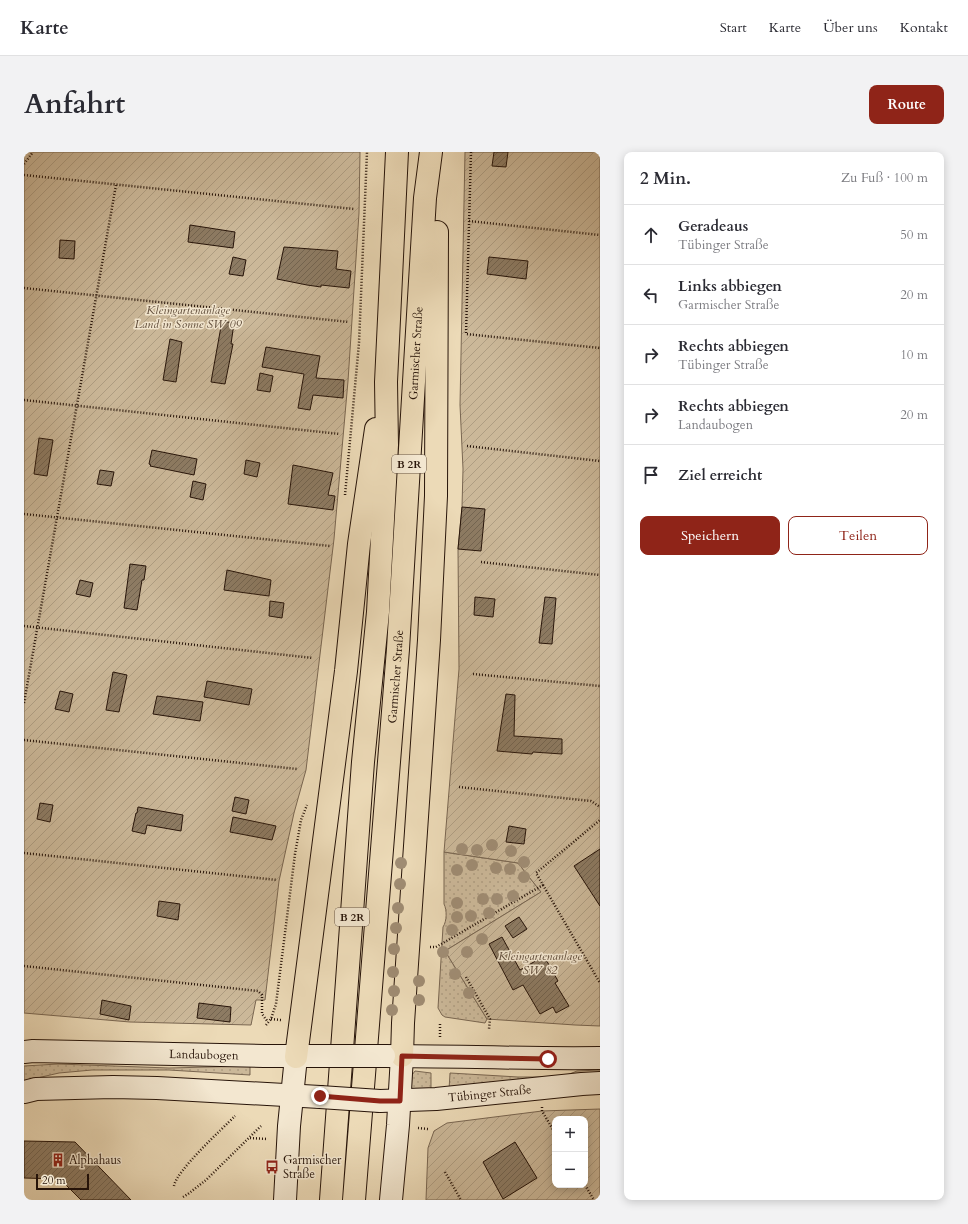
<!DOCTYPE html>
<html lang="de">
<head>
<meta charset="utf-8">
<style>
  body { margin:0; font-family:Cardo,serif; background:#f2f2f3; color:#2b2b33 }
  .controls { position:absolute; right:12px; bottom:12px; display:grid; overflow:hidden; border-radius:8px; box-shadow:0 2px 10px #0003 }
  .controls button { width:36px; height:36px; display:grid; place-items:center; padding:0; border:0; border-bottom:1px solid #e1e1e2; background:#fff; color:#2b2b33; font:20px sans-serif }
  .scale { position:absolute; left:12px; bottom:10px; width:53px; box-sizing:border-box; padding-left:4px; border:2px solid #271409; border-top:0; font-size:11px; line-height:14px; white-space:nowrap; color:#271409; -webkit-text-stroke:3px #f3e7d0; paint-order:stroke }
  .stop { position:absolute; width:12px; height:12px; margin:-9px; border:3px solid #8f2418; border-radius:50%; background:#fff }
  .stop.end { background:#8f2418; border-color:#fff; box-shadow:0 1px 4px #0008 }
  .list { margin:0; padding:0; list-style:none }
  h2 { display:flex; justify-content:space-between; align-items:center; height:52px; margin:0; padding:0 16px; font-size:17px }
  h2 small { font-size:13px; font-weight:400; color:#7c7c81 }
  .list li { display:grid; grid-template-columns:26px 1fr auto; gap:12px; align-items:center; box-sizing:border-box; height:60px; padding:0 16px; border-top:1px solid #e1e1e2 }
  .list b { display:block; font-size:15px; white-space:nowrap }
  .list p { margin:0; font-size:13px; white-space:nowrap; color:#7c7c81 }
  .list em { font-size:13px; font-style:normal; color:#7c7c81 }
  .actions { display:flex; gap:8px; padding:12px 16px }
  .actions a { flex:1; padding:9px 0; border:1px solid #8f2418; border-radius:8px; text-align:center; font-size:14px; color:#8f2418 }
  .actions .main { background:#8f2418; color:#fff }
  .icon { flex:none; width:22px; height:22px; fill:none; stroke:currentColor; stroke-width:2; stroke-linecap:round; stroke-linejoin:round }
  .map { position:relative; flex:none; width:576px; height:1048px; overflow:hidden; border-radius:8px }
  header { display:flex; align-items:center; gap:24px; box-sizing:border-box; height:56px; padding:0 20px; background:#fff; border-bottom:1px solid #e1e1e2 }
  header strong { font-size:19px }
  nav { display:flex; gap:22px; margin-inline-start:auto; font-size:14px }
  .intro { display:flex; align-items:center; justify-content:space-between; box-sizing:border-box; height:96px; padding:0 24px }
  h1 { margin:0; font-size:28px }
  .button { padding:10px 18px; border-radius:8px; background:#8f2418; color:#fff; font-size:14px; font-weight:700 }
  main { display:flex; gap:24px; padding:0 24px }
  aside { flex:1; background:#fff; border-radius:8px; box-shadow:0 2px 10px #0003 }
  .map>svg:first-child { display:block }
  .grass { fill:url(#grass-dots); stroke:#796651 }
  .garden { fill:url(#garden-furrows); stroke:#796651; fill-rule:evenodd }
  .building { fill:url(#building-hatch); stroke:#271409 }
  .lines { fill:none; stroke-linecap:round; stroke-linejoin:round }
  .secondary-casing { stroke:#271409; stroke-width:24 }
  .highway-casing { stroke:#271409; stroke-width:24 }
  .path { stroke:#271409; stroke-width:2.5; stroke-dasharray:1 2; stroke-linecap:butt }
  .secondary { stroke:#f3e7d0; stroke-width:22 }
  .highway { stroke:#ecdab7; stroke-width:22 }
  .secondary-bridge-casing { stroke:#271409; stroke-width:24; stroke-linecap:butt }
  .secondary-bridge { stroke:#f3e7d0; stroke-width:22 }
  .tree { fill:#9f8c73 }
  .route { stroke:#8f2418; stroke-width:5 }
  .labels { text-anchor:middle; stroke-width:3; stroke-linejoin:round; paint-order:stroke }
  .shield { fill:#f3e7d0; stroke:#645345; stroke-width:1 }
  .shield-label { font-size:11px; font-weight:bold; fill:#271409 }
  .park-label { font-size:12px; font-style:italic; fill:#604d3b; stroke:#f3e7d0 }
  .street-label { font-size:12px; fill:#271409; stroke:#f3e7d0 }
  .poi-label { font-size:12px; fill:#271409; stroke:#f3e7d0; text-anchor:start }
</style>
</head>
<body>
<header>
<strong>Karte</strong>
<nav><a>Start</a><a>Karte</a><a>Über uns</a><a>Kontakt</a></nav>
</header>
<div class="intro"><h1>Anfahrt</h1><a class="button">Route</a></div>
<main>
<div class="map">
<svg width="576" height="1048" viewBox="0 0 576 1048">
  <defs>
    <pattern id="grass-dots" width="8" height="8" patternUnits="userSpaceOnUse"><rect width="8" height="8" fill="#cbb899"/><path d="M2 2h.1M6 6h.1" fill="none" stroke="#ae9d82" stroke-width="1.8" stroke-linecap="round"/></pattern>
    <pattern id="garden-furrows" width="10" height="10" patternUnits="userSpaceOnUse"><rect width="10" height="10" fill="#cbb899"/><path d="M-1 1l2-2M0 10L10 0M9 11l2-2" fill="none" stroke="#ae9d82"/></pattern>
    <pattern id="building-hatch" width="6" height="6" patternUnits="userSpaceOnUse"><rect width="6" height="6" fill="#8d7b63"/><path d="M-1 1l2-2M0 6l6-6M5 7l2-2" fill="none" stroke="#736450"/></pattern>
  </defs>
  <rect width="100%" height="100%" fill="#ecdab7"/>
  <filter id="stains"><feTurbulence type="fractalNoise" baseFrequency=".005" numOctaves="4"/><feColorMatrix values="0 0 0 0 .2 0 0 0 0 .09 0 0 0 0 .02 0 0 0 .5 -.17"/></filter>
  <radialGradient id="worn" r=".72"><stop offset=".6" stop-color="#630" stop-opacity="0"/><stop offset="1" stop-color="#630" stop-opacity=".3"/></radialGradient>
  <path class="grass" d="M420 700 494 711 517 740 421 799 463 867 461 871 421 865 418 863 414 856 419 775C423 769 423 758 420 752Z
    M34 912 145 916 226 914V923L145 918H68L35 921 0 929V914Z
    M576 918V924L425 938 426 921 494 925H530L543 923 553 919Z
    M391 919 407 921V940H387L388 923Z"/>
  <path class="garden" d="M0 0H336L335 61 324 229 310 387 282 618 270 661 255 729 241 848H232L227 873 106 870 0 861Z
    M441 0H576V874L551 873 463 867 421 799 517 740 494 711 420 700 435 517 434 397 438 355 439 317 436 253Z
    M576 957V1048H402L404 996 410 979 423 971 518 959ZM531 967H561V1033H531Z"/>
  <path class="building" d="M470 0H484L482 15 468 14Z
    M166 73 211 80 209 96 164 90Z
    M36 88 51 89 50 107 35 106Z
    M260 95 314 99 312 117 327 119 325 136 297 133V135L283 133 253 127Z
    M209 105 222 108 219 124 205 122Z
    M465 105 504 109 502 127 463 122Z
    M198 169 210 171 207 192H209L201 232 187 230Z
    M146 187 158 190 152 230 139 228Z
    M242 195 296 204 292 226 320 228 319 246 289 243 286 258 274 256 280 222 238 215Z
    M236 221 249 224 246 240 233 238Z
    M15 286 29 288 23 324 10 322Z
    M128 298 173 307 170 323 126 314 127 313 125 312Z
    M222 308 236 311 233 325 220 322Z
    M269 313 309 321 304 343 311 344 309 358 264 352Z
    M76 318 90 320 87 334 73 332Z
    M169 329 182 332 179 348 166 345Z
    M438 355 461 357 457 399 434 397Z
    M106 412 122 414 120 428H118L113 458 100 456Z
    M203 418 247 428 245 444 200 438Z
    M56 428 69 431 66 445 52 442Z
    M451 445 471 447 469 465 450 463Z
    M521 445 532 446 528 492 515 491Z
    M246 449 260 451 258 466 245 464Z
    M89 520 103 523 95 560 82 558Z
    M183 529 228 537 225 553 180 545Z
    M36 539 49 542 45 560 31 557Z
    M482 542 491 543 490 584 538 587V602L509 600 508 602 473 599Z
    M133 544 179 550 176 569 129 562Z
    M211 645 225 648 222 662 208 659Z
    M16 651 29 653 26 670 13 667Z
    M114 655 159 663 157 679 123 673 121 682 108 679 112 661H113Z
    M209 665 252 674 248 688 206 680Z
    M485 674 502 677 500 692 482 690Z
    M576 697V754L550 714Z
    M135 749 156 752 154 768 133 764Z
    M495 765 503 777 489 786 481 774Z
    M478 785 496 818 520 804 534 829 531 831 545 854 532 861 529 855 516 862 499 833 489 838 465 792Z
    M78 848 107 854 105 868 76 862Z
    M175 851 207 855 206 870 173 866Z
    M0 989 51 990 107 1048H57L36 1027 0 1026Z
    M491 990 513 1026 479 1047 459 1010Z"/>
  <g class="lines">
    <g class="secondary-casing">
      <g id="secondary">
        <path id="s1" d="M0 900 9 899 240 904H299"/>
        <path d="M360 904C432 904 504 907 576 906"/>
        <path d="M0 940 12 937 89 935 133 936 296 945"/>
        <path id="s2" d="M356 949 412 947 558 932 576 931"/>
        <path d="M261 1048 265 974 272 905"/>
        <path d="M367 1048 374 973 378 904"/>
      </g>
    </g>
    <g class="highway-casing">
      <g id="highway">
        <path d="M378 904 379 871 405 488 412 344 413 80"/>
        <path d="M272 905 322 519 335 392 352 277"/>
        <path d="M307 1048 339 610 354 460 363 293 362 230 373 0"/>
        <path id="s3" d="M330 1048 374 497 401 46 407 0"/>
      </g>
    </g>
    <path class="path" d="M447 0 442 182 576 196
      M0 12 9 0
      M0 23 330 57
      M445 69 576 83
      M0 136 325 170
      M0 248 316 282
      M443 294 576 309
      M321 343 335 191 343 0
      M0 362 306 394
      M457 410 576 423
      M0 474 289 506
      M449 522 576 534
      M0 551 92 33
      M0 588 273 617
      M435 635 567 649 576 655
      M0 701 253 728
      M519 733 576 831
      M406 795H412L519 733 512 721 576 668
      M0 814 234 839 238 843V862L244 870
      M442 825 466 867 465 877
      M247 867 257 868
      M242 873 247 867 252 852 271 702 277 668 283 653
      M416 885V870
      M518 955V959L531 981
      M394 976 404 977
      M226 986 244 987
      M421 1020 437 1048
      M561 1033 570 1048
      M150 1034C152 1019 198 977 211 964
      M159 1045 164 1042 182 1028 237 974"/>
    <use href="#secondary" class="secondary"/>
    <use href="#highway" class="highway"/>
    <g class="secondary-bridge-casing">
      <path id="secondary-bridge" d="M299 904H360
        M296 945 356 949"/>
    </g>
    <use href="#secondary-bridge" class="secondary-bridge"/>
  </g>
  <g class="tree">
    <circle cx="468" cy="693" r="6"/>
    <circle cx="438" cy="697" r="6"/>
    <circle cx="453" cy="698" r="6"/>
    <circle cx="487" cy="699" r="6"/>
    <circle cx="500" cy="710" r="6"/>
    <circle cx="377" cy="711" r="6"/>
    <circle cx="448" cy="713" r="6"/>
    <circle cx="472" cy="716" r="6"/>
    <circle cx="486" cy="717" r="6"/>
    <circle cx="433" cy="718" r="6"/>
    <circle cx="500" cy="725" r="6"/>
    <circle cx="376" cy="732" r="6"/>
    <circle cx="489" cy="744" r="6"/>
    <circle cx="459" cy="747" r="6"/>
    <circle cx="473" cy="747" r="6"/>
    <circle cx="433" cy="751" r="6"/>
    <circle cx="374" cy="756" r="6"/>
    <circle cx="465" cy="761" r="6"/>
    <circle cx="447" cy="764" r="6"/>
    <circle cx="433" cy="765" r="6"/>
    <circle cx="372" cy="776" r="6"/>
    <circle cx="428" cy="778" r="6"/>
    <circle cx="458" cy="787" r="6"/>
    <circle cx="370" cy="797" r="6"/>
    <circle cx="419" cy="800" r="6"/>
    <circle cx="443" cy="800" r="6"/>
    <circle cx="369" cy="820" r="6"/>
    <circle cx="431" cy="822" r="6"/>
    <circle cx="395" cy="829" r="6"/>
    <circle cx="370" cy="839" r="6"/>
    <circle cx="445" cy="841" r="6"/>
    <circle cx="395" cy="848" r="6"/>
    <circle cx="368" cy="858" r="6"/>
  </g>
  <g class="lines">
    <path class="route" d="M296 944 356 949H376L378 904 524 907"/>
  </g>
  <defs>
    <g id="building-bare" transform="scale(1.08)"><path d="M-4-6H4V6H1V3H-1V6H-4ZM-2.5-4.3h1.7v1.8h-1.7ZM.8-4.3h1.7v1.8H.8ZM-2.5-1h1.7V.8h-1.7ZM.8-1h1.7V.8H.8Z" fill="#8f2418" stroke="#f3e7d0" stroke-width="2.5" paint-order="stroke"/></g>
    <g id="bus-bare" transform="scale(1.08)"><path d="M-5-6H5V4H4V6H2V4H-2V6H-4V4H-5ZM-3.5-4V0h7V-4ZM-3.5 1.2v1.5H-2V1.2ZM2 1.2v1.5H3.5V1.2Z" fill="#8f2418" stroke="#f3e7d0" stroke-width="2.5" paint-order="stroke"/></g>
  </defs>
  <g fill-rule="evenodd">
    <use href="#building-bare" x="34" y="1008"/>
    <use href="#bus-bare" x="248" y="1015"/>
  </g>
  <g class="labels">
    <g class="shield">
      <rect x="368" y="303" width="34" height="18" rx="3"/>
      <rect x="311" y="756" width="34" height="18" rx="3"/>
    </g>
    <g class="shield-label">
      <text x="385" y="316">B 2R</text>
      <text x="328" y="769">B 2R</text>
    </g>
    <g class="park-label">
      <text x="164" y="162">Kleingartenanlage<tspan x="164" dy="14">Land in Sonne SW 09</tspan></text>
      <text x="516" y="808">Kleingartenanlage<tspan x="516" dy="14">SW 82</tspan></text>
    </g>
    <g class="street-label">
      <text dy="4" stroke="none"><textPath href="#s3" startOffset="849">Garmischer Straße</textPath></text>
      <text dy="4" stroke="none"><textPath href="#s3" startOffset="525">Garmischer Straße</textPath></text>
      <text dy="4" stroke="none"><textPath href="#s1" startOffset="180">Landaubogen</textPath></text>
      <text dy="4" stroke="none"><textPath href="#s2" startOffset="110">Tübinger Straße</textPath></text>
    </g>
    <g class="poi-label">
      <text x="45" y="1012">Alphahaus</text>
      <text x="259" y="1012">Garmischer<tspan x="259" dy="14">Straße</tspan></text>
    </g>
  </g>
  <rect width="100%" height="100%" filter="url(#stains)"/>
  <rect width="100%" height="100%" fill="url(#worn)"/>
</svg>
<div class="controls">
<button>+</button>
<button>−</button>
</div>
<div class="scale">20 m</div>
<div class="stop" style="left:524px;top:907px"></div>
<div class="stop end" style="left:296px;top:944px"></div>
</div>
<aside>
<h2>2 Min.<small>Zu Fuß · 100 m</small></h2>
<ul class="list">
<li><svg class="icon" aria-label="ahead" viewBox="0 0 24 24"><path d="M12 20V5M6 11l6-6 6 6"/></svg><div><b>Geradeaus</b><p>Tübinger Straße</p></div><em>50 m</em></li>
<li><svg class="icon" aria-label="left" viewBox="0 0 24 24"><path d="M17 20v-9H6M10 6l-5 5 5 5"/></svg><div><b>Links abbiegen</b><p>Garmischer Straße</p></div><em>20 m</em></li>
<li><svg class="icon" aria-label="right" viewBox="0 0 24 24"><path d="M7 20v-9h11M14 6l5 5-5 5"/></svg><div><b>Rechts abbiegen</b><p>Tübinger Straße</p></div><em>10 m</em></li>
<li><svg class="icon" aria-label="right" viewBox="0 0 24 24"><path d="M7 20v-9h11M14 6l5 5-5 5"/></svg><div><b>Rechts abbiegen</b><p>Landaubogen</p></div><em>20 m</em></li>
<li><svg class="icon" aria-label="arrive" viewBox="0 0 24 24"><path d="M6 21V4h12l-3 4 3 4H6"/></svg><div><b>Ziel erreicht</b></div></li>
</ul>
<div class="actions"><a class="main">Speichern</a><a>Teilen</a></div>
</aside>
</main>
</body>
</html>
